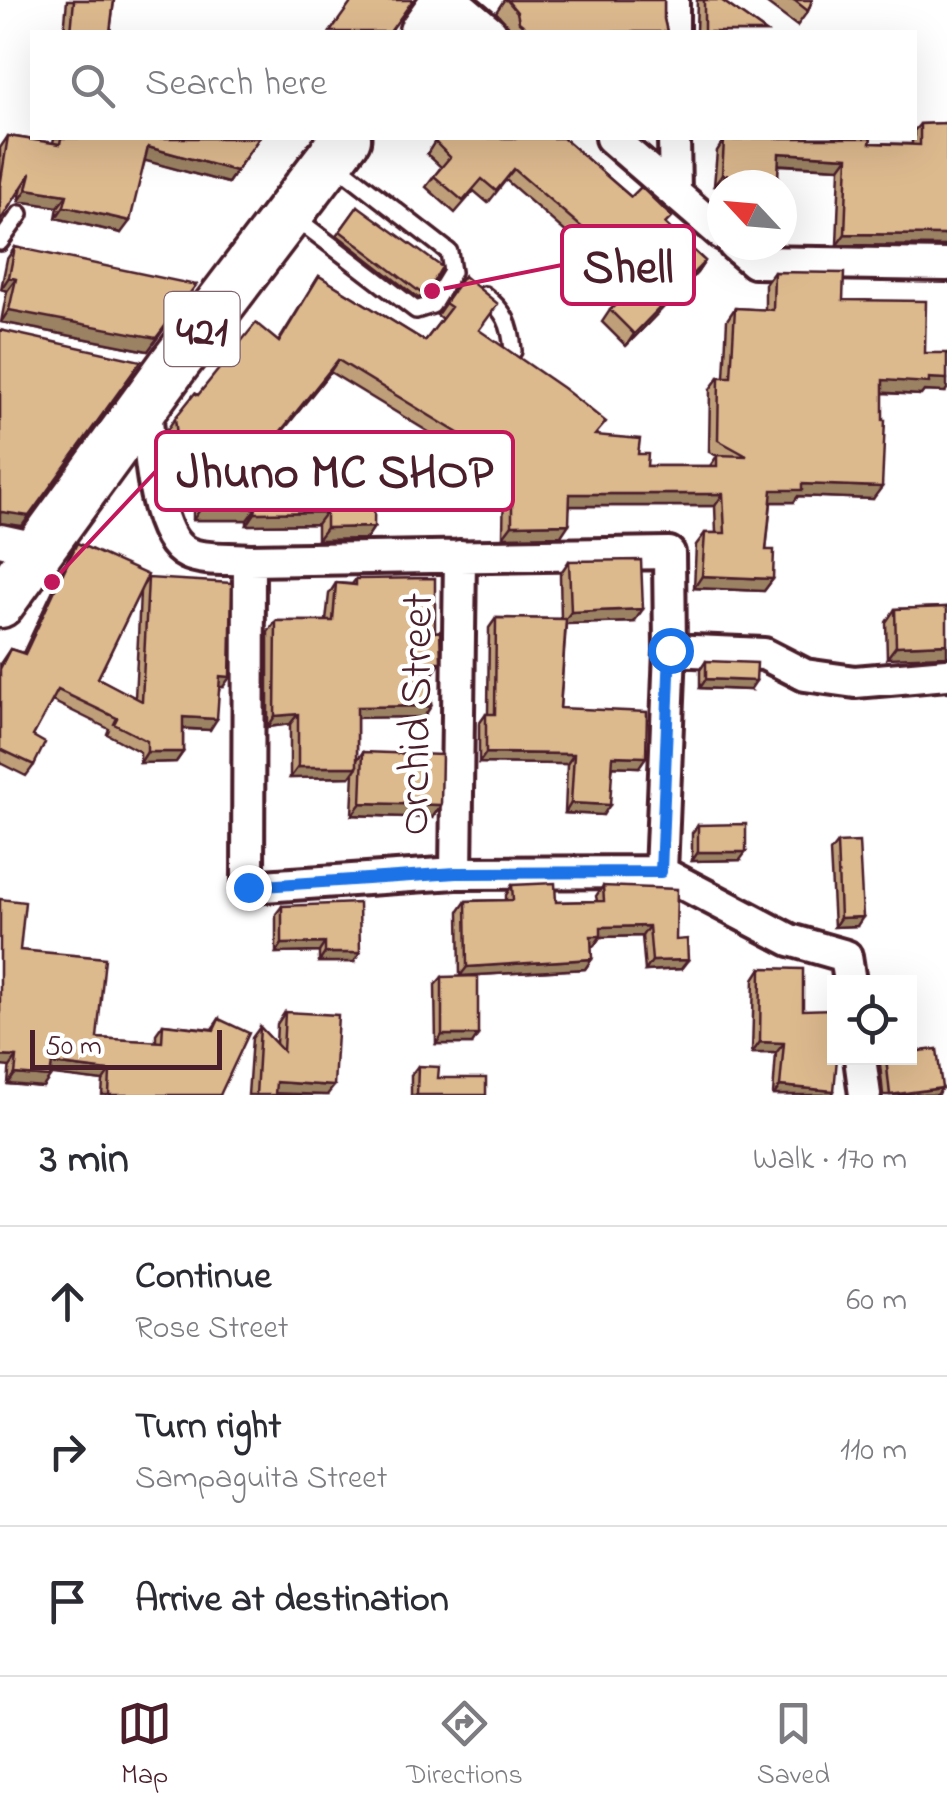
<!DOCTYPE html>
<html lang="en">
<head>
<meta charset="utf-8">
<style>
  body { margin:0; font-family:"Indie Flower",sans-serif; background:#f2f2f3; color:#2b2b33 }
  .controls { position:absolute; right:30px; bottom:30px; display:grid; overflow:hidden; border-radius:0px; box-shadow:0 10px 40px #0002 }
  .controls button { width:90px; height:90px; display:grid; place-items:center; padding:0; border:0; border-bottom:2px solid #e1e1e2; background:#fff; color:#2b2b33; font:50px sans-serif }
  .compass { position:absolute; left:707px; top:170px; width:90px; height:90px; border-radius:50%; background:#fff; box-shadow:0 10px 40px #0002; rotate:296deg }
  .scale { position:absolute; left:30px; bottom:25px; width:192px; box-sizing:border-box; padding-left:10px; border:5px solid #4a1f2b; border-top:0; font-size:28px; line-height:35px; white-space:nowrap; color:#4a1f2b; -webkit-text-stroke:8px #fff; paint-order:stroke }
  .stop { position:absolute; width:30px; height:30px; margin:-22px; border:8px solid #1a73e8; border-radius:50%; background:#fff }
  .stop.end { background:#1a73e8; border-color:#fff; box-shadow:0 2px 10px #0008 }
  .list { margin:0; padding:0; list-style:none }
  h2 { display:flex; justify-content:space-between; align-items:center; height:130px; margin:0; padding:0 40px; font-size:42px }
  h2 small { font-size:32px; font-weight:400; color:#7c7c81 }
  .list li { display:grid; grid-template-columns:65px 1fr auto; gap:30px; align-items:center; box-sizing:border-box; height:150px; padding:0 40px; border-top:2px solid #e1e1e2 }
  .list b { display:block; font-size:38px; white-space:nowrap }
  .list p { margin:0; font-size:32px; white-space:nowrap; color:#7c7c81 }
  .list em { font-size:32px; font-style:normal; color:#7c7c81 }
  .icon { flex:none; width:55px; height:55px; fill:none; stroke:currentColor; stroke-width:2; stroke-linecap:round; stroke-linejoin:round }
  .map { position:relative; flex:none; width:947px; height:1095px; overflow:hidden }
  .search { position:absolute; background:#fff; box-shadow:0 10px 40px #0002; left:30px; right:30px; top:30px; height:110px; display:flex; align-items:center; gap:25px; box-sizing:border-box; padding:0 35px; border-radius:0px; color:#7c7c81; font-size:38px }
  .sheet { height:580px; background:#fff }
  nav { display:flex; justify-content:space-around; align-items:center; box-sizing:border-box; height:140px; border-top:2px solid #e1e1e2; background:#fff; font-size:28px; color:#7c7c81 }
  nav a { display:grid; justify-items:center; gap:5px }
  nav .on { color:#4a1f2b }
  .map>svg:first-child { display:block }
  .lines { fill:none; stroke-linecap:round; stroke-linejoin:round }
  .service-casing { stroke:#4a1f2b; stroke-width:22 }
  .minor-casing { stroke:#4a1f2b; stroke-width:38 }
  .primary-casing { stroke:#4a1f2b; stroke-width:55 }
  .service { stroke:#fff; stroke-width:15 }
  .minor { stroke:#fff; stroke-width:30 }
  .primary { stroke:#fff; stroke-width:48 }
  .wall { fill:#be9f7a; stroke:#4a1f2b; stroke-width:2.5; fill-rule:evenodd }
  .shaded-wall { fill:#9b8263; stroke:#4a1f2b; stroke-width:2.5 }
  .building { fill:#ddb98e; stroke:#4a1f2b; stroke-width:2.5 }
  .route { stroke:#1a73e8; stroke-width:12 }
  .labels { text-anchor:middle; stroke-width:9; stroke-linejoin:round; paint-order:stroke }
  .shield { fill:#fff; stroke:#80626b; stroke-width:2.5 }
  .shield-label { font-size:42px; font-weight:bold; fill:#4a1f2b }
  .street-label { font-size:45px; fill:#4a1f2b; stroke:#fff }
  .leader { fill:none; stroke:#c2185b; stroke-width:4 }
  .callout-dot { fill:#c2185b; stroke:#fff; stroke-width:4 }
  .callout { fill:#fff; stroke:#c2185b; stroke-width:4 }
  .callout-label { font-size:48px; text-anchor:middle; font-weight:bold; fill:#4a1f2b }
</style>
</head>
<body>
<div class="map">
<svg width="947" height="1095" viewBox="0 0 947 1095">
  <rect width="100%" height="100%" fill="#fff"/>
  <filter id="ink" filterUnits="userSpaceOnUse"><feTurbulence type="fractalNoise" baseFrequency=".01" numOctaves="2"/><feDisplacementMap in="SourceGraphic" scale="20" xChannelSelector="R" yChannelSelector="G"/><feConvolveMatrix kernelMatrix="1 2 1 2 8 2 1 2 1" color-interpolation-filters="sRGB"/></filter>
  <g filter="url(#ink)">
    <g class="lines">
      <g class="service-casing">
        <path id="service" d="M293 216 416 310 432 305 452 272 449 252 333 162
          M0 242 20 214
          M484 295C505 311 511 324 513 351"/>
      </g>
      <g class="minor-casing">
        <path id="minor" d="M453 0 491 32
          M673 0V32
          M611 138 722 234
          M674 138 675 193
          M734 245 754 262 947 265
          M146 407C149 442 153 537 187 553 203 561 231 558 249 560L669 553 670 650 661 872
          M0 540 41 549
          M249 560 248 887 456 873 661 872 790 940 846 956 850 982
          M670 650 764 654 805 675 855 682 947 674
          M456 873 460 556
          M860 1058 865 1095"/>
      </g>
      <g class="primary-casing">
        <path id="primary" d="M424 32 447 0
          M0 603 172 367 346 138"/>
      </g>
      <use href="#service" class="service"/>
      <use href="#minor" class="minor"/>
      <use href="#primary" class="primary"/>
    </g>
    <path class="wall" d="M67 0H114L110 32H64Z
      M504 0H664V19L667 32H509L508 25 496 12Z
      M697 0H721L766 32H696Z
      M762 0H812L808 11 797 26Z
      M947 123V246L837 245 840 168 778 165V177L772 185 714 186 717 151 724 140H734V138H871L870 143 912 144V138H914V131L920 124Z
      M8 136 53 143 54 138H259L228 183 145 160 121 233 56 218 58 207 19 201 22 186 0 221V148Z
      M437 138H563L631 197 666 225 705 261 697 273 626 346 602 322 610 310 628 293 585 249 506 180 488 203 474 191 455 213 426 187 441 167 427 154Z
      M358 206 425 296 418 298 337 235Z
      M15 247 148 351 1 322 7 291 1 289 7 259Z
      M774 272 843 300 925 353 945 392 924 391 921 395 883 393 873 499 798 496 794 502H771L766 550 773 579 764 591 694 588 696 545 705 533H716L715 506H570L561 536 503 537 504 478 330 372 242 482 318 480V464L327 452 374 527 366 539 317 540V524L247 525V520H193V483L170 465 167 430 175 418 198 395 278 342 319 276 425 341 442 319 437 315 464 276 479 331 596 435 638 454 647 466H710L717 456 709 452 710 389 719 377H724L727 320 735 308 765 310V284Z
      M77 543 144 584 148 578 223 687H220L210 730 183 729V752L176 762 140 763V752L107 734 109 729 52 701 33 736 34 765 26 776 0 763V664L10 649 23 653 70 554ZM140 591 138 639 135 698 98 678Z
      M569 561 634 622 566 624 560 708 639 767 613 766 603 815 565 813 567 764 479 763V724L486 714H488L489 628 496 618 561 619 560 574Z
      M356 579 435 632 441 662 433 673H431V706L424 717H357V760L363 752 432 818 352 815 354 772 350 777 290 778V724L268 727V632L276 621H326L329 594 336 583 352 584Z
      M947 607 887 658 886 622 895 609Z
      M706 661 750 690 700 688V670Z
      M698 825 740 860 692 861V833Z
      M837 843 857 926 834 927 830 852Z
      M512 885 556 902 597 901 596 896 603 886 676 940 681 969 645 971 642 936 600 937 594 946H591L592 959 585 969 460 976 459 911 466 901 506 900V895Z
      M282 906 354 962H319V952L276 953V914Z
      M20 950 97 1038 156 1042V1034L163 1024 212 1029 219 1019 220 1095H102L103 1081 51 1074 43 1087 8 1084Z
      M761 968 803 1010 832 1095H773L776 1053H752L754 979Z
      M442 977 472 1044H436L435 985Z
      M285 1012 327 1095H248L252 1038 260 1027 276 1044 277 1024Z
      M884 1058H910L937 1095H883L880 1064Z
      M418 1066 438 1078 486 1095H411V1075Z"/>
    <path class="shaded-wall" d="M148 147 236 171 228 183 139 159Z
      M779 153 848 157 840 168 771 164Z
      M722 175 778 177 772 185 714 186Z
      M27 189 67 195 58 207 19 201Z
      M64 206 130 221 121 233 56 218Z
      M845 234 947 235V246L837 245Z
      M705 261 697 273 626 346 634 334Z
      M9 277 16 279 7 291 1 289Z
      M196 285 148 351 1 322 9 310Z
      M338 360 330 372 232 494 240 482Z
      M134 371 22 526 0 523V513Z
      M929 378 947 379V389L945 392 924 391 921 395 874 392 883 380Z
      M802 484 882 487 873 499 798 496 794 502H764L772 490Z
      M570 494H723L715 506H562Z
      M201 508H256L247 520H193Z
      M326 512 317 524 247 525 255 513Z
      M569 524 561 536 503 537 512 525Z
      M374 527 366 539 317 540 326 528Z
      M702 576 773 579 764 591 694 588Z
      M643 609 634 622 562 624 571 612Z
      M947 644V656L887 658 896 646Z
      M431 662H441L433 673H423Z
      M220 676 230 677 223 687H213Z
      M706 679 756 681 750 690 700 688Z
      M431 706 424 717 350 718 357 707Z
      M298 714 290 724 268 727 275 716Z
      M183 717 217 719 210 730 176 728Z
      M147 752H183L176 762 140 763Z
      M486 753 574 754 567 764 479 763Z
      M613 756 646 757 639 767 606 766Z
      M298 767H357L350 777 290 778Z
      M361 803 441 805 432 818 352 815Z
      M571 803 610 805 603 815 565 813Z
      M698 852H746L740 860 692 861Z
      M863 917 857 926 834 927 840 918Z
      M649 926 642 936 600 937 594 946H584L591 936 601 927Z
      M325 943 319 952 276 953 282 944Z
      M325 953H360L354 962H319Z
      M592 959 585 969 460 976 467 967Z
      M688 960 681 969 645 971 652 961Z
      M442 1035H478L472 1044H436Z
      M760 1042 784 1043 776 1053H752Z
      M0 1056 17 1057 10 1067 0 1066Z
      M52 1064 110 1071 103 1081 45 1074Z
      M15 1074 50 1077 43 1087 8 1084Z
      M276 1082 334 1086 327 1095 268 1093Z
      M780 1086 834 1091 832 1095H774Z
      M942 1088 937 1095H890Z"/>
    <path class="building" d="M74 0H114L110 32H71Z
      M353 0H413L390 32H330Z
      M507 0H664V19L667 32H531L519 22 517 12Z
      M704 0H721L766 32H704Z
      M794 0H812L808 11Z
      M947 123V235L845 234 848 157 779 153 778 177 722 175 724 140H741V138H871L870 143 920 145V124Z
      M8 136 60 144 61 138H259L236 171 148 147 130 221 64 206 67 195 27 189 31 173 0 221V187Z
      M438 138H563L631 197 641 187 672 217 665 224 705 261 634 334 610 310 638 284 593 237 514 169 496 191 482 179 463 201 434 176 450 157 435 142Z
      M358 206 442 267 428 291 421 293 340 231Z
      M15 247 196 285 156 338 9 310 16 279 9 277Z
      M774 272 844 273 843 300 926 301 925 353H947V379L929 378V383L883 380V420H885L882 487 802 484V490H772L766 550H774L773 579 702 576 705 533H725L723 494H570L569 524 512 525V466L338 360 240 482 326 479 327 452 375 453 374 527 326 528V512L255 513 256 508H201V471L179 453 175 418 195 393 198 395 256 323 279 342 319 276 425 341 451 307 445 303 464 276 498 304 479 330 563 388 606 422 595 435 640 439 638 454H648L647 466H717V455L747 456 718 440 719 377H731L735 308 773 310Z
      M0 330 141 361 29 516 2 512 0 513Z
      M77 543 148 575 98 678 142 701 148 578 232 583 230 677 220 676 217 719 183 717V752H147V741L114 724 117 718 58 690 33 736 45 743 34 765 0 749V669L10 649 25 654Z
      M641 560 643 609 571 612 569 561Z
      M435 578V632L440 631 441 662H431V706L357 707V767H298V714L275 716 276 621H333L336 583 356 585V579Z
      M947 607V644L896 646 895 609Z
      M496 618 566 619 560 708 647 712 646 757 613 756 610 805 571 803 574 754 486 753V714H495Z
      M706 661 757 663 756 681 706 679Z
      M363 752 442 755 441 805 361 803Z
      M746 824V852H698V825Z
      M859 842 863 917 840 918 837 843Z
      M555 883 556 902 604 901 603 886 677 889 676 940 687 939 688 960 652 961 649 926 601 927V936H591L592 959 467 967 466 901 513 900 512 885Z
      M0 899 25 902 20 950 105 958 97 1038 162 1042 163 1024 214 1030 219 1019 249 1033 220 1095H109L110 1071 52 1064 50 1077 15 1074 17 1057 0 1056Z
      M359 903 360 953H325V943L282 944V906Z
      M761 968 803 969V1010L834 1009V1058H837L834 1091 780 1086 784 1043 760 1042Z
      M478 976V1035H442V977Z
      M285 1012 338 1015 334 1086 276 1082 275 1095H256L260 1027 283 1051Z
      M937 1049 942 1088 890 1095 886 1058H910V1052Z
      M418 1066 439 1067 438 1078H486V1095H417Z"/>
  </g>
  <g class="lines" filter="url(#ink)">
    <path class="route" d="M248 887 456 873 661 872 670 650"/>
  </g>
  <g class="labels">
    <rect class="shield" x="164.5" y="292" width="75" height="74" rx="8"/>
    <g class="shield-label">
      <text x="202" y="344">421</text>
    </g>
    <g class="street-label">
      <text transform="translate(413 714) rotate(-89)" y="16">Orchid Street</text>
    </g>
  </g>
  <path class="leader" d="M432 291L562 265M52 582L156 471"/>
  <g class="callout-dot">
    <circle cx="432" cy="291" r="10"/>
    <circle cx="52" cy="582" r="10"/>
  </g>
  <g class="callout">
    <rect x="562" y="226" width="132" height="78" rx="10"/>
    <rect x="156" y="432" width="357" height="78" rx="10"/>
  </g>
  <g class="callout-label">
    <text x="628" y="282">Shell</text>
    <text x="335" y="487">Jhuno MC SHOP</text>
  </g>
</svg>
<div class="controls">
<button><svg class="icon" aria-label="locate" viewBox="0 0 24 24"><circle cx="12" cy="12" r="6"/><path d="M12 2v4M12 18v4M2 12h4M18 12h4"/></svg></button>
</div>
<svg class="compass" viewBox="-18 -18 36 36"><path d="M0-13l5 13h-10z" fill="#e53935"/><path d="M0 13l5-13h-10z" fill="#7c7c81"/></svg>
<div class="scale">50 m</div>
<div class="stop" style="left:670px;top:650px"></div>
<div class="stop end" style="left:248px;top:887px"></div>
<div class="search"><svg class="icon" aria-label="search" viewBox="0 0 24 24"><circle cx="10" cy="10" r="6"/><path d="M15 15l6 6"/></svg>Search here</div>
</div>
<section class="sheet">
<h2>3 min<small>Walk · 170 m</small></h2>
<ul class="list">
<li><svg class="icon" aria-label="ahead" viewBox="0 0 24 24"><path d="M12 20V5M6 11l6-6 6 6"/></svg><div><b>Continue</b><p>Rose Street</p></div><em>60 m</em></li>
<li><svg class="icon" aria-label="right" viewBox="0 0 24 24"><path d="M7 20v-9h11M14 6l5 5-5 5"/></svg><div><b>Turn right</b><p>Sampaguita Street</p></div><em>110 m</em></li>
<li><svg class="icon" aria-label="arrive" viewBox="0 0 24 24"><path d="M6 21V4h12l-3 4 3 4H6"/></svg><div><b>Arrive at destination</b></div></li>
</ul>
</section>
<nav>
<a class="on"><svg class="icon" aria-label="map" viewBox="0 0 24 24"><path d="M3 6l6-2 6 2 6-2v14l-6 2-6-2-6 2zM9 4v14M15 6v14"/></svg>Map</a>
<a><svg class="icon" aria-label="directions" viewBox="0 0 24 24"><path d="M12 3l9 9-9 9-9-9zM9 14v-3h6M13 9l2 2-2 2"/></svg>Directions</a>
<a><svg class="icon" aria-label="saved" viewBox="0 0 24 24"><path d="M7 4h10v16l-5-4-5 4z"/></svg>Saved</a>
</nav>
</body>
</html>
